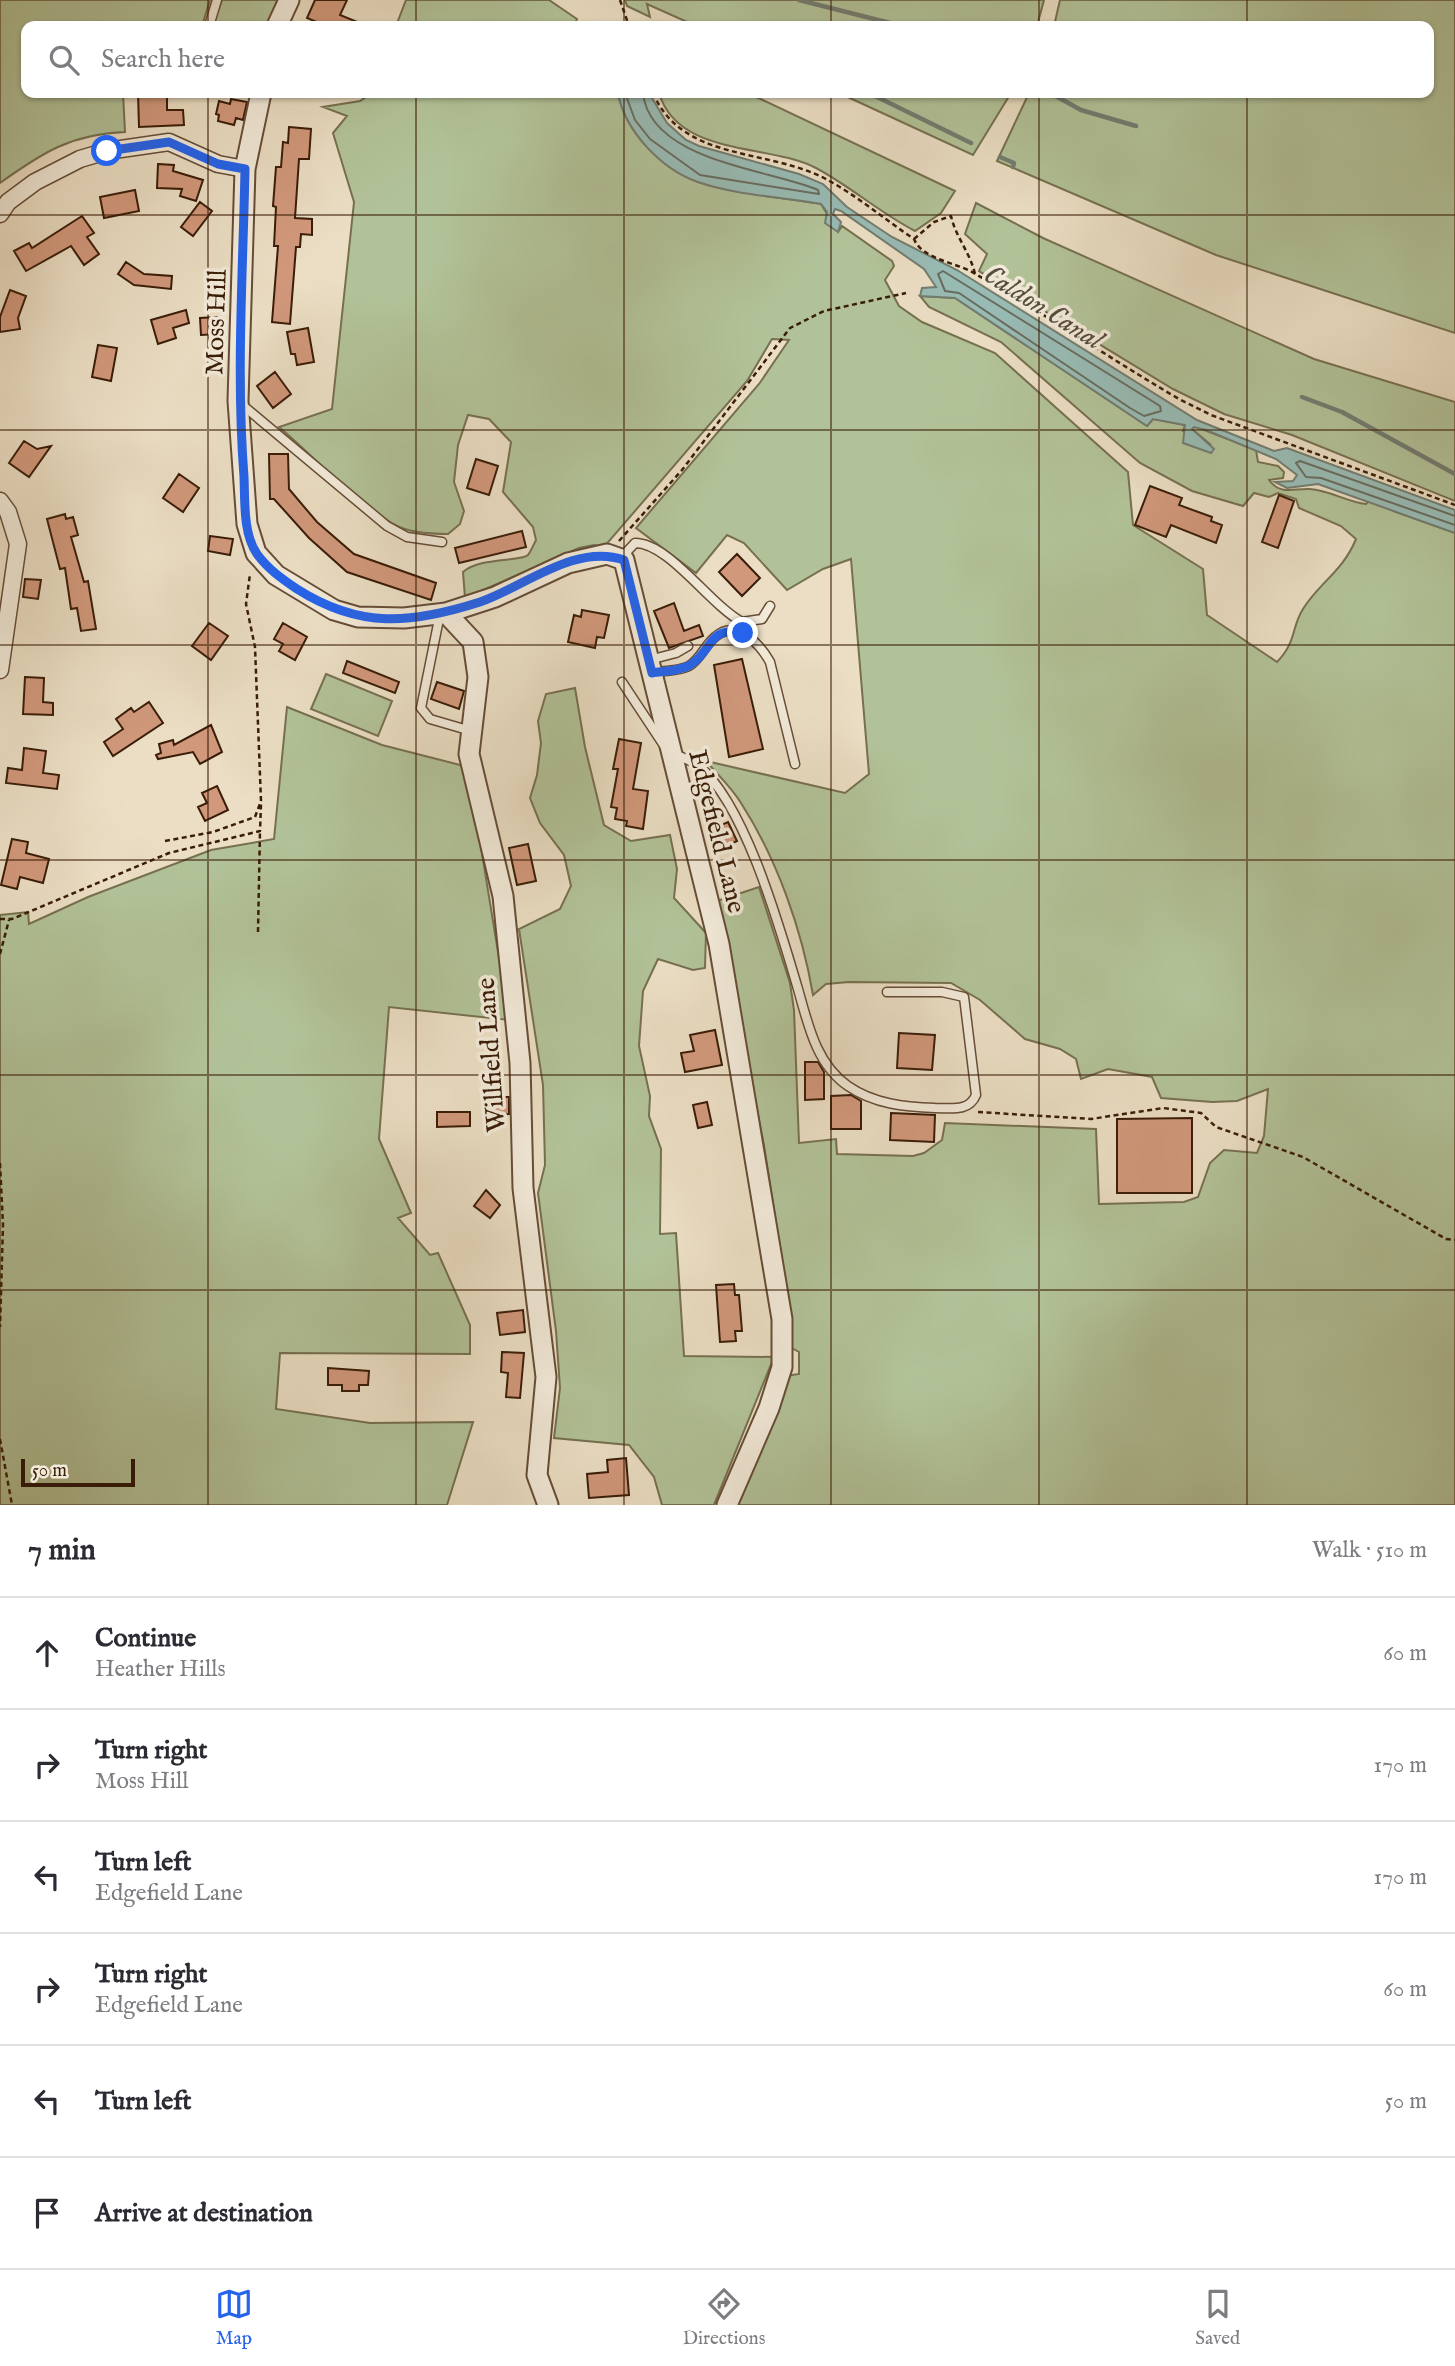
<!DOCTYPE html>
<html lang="en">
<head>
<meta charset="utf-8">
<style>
  body { margin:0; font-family:"IM FELL English",serif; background:#f2f2f3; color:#2b2b33 }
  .scale { position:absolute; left:21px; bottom:18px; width:114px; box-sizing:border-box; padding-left:7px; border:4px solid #3a1d08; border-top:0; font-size:19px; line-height:24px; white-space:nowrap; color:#3a1d08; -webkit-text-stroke:5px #f2ead9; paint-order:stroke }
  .stop { position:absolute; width:21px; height:21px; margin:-16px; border:5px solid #2563eb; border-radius:50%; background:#fff }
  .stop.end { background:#2563eb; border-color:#fff; box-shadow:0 2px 7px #0008 }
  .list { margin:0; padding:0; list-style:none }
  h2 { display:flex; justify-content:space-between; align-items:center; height:91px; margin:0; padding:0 28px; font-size:30px }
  h2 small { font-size:23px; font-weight:400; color:#7c7c81 }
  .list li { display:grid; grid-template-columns:46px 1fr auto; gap:21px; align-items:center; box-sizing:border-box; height:112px; padding:0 28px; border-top:2px solid #e1e1e2 }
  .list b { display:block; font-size:26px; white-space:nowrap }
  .list p { margin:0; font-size:23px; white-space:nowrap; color:#7c7c81 }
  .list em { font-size:23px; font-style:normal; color:#7c7c81 }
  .icon { flex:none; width:38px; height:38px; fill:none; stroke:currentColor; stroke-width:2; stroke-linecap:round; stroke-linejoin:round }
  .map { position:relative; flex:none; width:1455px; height:1505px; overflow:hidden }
  .search { position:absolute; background:#fff; box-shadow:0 2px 5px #0004; left:21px; right:21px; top:21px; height:77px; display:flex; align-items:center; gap:18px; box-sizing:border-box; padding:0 24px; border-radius:14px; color:#7c7c81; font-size:26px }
  .sheet { height:763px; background:#fff }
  nav { display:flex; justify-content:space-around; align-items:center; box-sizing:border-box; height:98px; border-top:2px solid #e1e1e2; background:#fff; font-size:19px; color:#7c7c81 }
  nav a { display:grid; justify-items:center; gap:4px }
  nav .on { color:#2563eb }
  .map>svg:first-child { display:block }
  .green { fill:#b2c298; stroke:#767050; stroke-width:2 }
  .water { fill:#98bcb6; stroke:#727c70; stroke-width:2 }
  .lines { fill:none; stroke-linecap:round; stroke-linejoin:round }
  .shore { stroke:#696c5f; stroke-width:2 }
  .stream { stroke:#727c70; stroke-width:4.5 }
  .building { fill:#d1987b; stroke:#3a1d08; stroke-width:2 }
  .service-casing { stroke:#664d37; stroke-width:11 }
  .minor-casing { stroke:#664d37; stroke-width:19 }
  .tertiary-casing { stroke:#664d37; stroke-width:23 }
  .path { stroke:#3a1d08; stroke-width:2.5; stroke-dasharray:5 3.5; stroke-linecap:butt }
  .service { stroke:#f2ead9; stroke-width:8 }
  .minor { stroke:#f2ead9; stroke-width:16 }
  .tertiary { stroke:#f2ead9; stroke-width:19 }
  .route { stroke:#2563eb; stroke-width:9 }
  .grid { fill:none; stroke:#3a1d08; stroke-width:2; stroke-opacity:0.55 }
  .labels { text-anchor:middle; stroke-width:7; stroke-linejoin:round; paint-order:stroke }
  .street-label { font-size:26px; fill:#3a1d08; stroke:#f2ead9 }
  .water-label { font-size:28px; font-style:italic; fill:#564d3c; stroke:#f2ead9 }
</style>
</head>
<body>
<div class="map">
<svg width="1455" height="1505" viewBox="0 0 1455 1505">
  <rect width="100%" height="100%" fill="#ebdec4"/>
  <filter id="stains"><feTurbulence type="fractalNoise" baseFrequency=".00286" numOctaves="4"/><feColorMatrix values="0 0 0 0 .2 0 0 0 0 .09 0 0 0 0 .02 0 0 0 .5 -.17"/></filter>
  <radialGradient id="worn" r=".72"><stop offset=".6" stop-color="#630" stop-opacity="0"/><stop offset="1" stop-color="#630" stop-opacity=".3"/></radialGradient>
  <path class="green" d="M0 0H210L202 26H26V93H123L125 132C71 134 42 153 0 183Z
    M222 0H279L267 26H212Z
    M406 0H549L577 19 574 26H396Z
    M625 0H1044L1037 26H696L647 4 650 17 627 6Z
    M1060 0H1455V333L1216 255 997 161 1029 93H1429V26H1054Z
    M372 93H618C625 131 661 169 698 182 731 193 785 198 821 204L838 232 842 226 892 261 894 266 885 280 899 306 922 322 995 353 1128 472 1133 525 1203 569 1207 615 1277 662C1297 641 1291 628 1303 609 1319 583 1343 571 1356 539L1341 526 1299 508 1296 499 1278 493 1269 497 1254 493 1243 506 1192 491 1140 463 1001 342 929 307 920 296 955 298 1147 426 1153 419 1185 425 1183 431 1211 445 1192 429 1194 426 1256 450 1258 462 1278 466 1284 472 1283 478 1269 480C1281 496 1294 488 1310 489 1329 490 1347 502 1366 504L1377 492 1393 511 1455 533V1505H736L786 1376 799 1374V1352L790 1347V1311L764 1146 717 901 759 887 790 983 794 1010 799 1143 836 1139 837 1154 913 1156 924 1153 942 1140 945 1123 1096 1129 1099 1204 1184 1202 1198 1197 1210 1163 1224 1150 1257 1153 1264 1136 1268 1089 1237 1101 1212 1102 1161 1098 1152 1077 1108 1069 1081 1079 1076 1059 1060 1049 1025 1039 980 1000 951 983 849 982 826 984 813 995C802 930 777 859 741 803 732 788 718 775 706 761L845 793 869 774 851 559 823 569 787 590 744 543 727 535 696 573 636 528 759 384 789 340 772 339 747 381 604 547 594 545 579 548 465 598 463 572C480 557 520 562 528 555 531 551 534 544 536 540L533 527 503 492 511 442 489 419 468 415 458 445 454 482 464 511 460 524 448 534C431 534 410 533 395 525 355 503 315 457 279 427L332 409 354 202 333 133 347 116 323 107 360 101Z
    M659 93H748L955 191 941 213 915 231C880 213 850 186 816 168 768 143 678 157 659 93Z
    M839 93H1011L973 155Z
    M976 203 1043 238 1314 359 1455 402V501L1292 435 1224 414 1173 389 979 271 987 254 965 234Z
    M326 674 392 701 378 736 311 709Z
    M575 688 585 747 604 825 631 841 670 835 677 869 674 898 706 933 705 968 693 970 658 959 643 991 639 1046 650 1096 649 1116 661 1149 660 1234 676 1233 684 1356 774 1357 714 1505H662L654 1477 629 1445 554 1438 560 1388 556 1331 538 1193 545 1165 543 1085 519 929 560 909 571 886 564 855 540 823 530 798 537 775 541 743 538 721 546 694Z
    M287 707 382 745 468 767 509 1020 389 1007 379 1139 411 1213 398 1218 430 1255 438 1253 470 1325V1354L280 1353 276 1409 370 1423 473 1422 447 1505H0V915L28 912 29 924 88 897 211 850 274 839Z"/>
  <path class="water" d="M618 93H649L667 123 686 140 699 146 799 174 823 184 847 207 892 237 957 270 1197 420 1274 451 1287 448 1455 510V533L1318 484 1287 488 1275 482 1293 481 1297 475 1276 459 1206 430 1194 427 1192 429 1214 449 1211 453 1183 443 1185 425 1153 419 1147 426 955 298 920 296 922 288 936 287 924 269 841 211 835 209 833 214 841 222 838 232 825 223 827 212 821 204C783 197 735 195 698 182 661 169 625 131 618 93Z"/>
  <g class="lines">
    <path class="shore" d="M625 93 635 120 650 139 700 175 819 194 818 190C769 169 650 161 643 93
      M943 271 1160 406 1161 411 1144 416 1130 408 959 293 945 291 938 274Z
      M1455 516 1300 461 1296 463 1306 477 1321 478 1455 525"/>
    <path class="stream" d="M799 0 902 26
      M869 93 971 143
      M1050 93 1081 110 1136 126
      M1000 157 1014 163 1013 167
      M1302 397 1342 412 1455 474"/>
  </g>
  <path class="building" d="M315 0H347L340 15 367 26H326L307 18Z
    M138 93H167V110H183L184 125 139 127Z
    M231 99 247 102 243 120 236 118 234 125 218 121 219 115 216 114 219 101 230 104Z
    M289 127 311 129 309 159H299L295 218 312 219V235L301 234 300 247H296L290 324 272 322 278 246H274L276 207 273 206 276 167H281L283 142 288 143Z
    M158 164 174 165 173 171 203 180 196 201 180 196 182 189 157 188Z
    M135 190 139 211 104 218 100 197Z
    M200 202 212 211 193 236 181 227Z
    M82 216 94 233 87 237 99 254 84 265 71 246 26 271 14 251 29 243 32 248Z
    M126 262 144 274 172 276 171 289 134 285 118 274Z
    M10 290 26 296 18 318 20 329 0 332V317Z
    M186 310 189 323 173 328 176 338 158 344 151 320Z
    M217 317 218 334 201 335 200 318Z
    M308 328 314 362 297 365 295 354H291L287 332Z
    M98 345 117 348 111 381 92 377Z
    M275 372 291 394 273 408 257 386Z
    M24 441 37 449 51 446 29 477 9 463Z
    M269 454H288L289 489 317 522 354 554 436 583 431 600 347 572 309 538 274 499H270Z
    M476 459 498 466 489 495 467 488Z
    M179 474 199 488 183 512 163 498Z
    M1150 486 1182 498 1179 505 1212 517 1211 521 1222 525 1216 543 1171 525 1166 537 1135 525Z
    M1279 495 1294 501 1278 548 1262 542Z
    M65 514 66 519 73 517 78 535 71 537 84 582 88 581 96 629 81 631 77 608 71 609 65 568 60 569 47 519Z
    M522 531 526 547 459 563 455 548Z
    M210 536 233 539 230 555 208 551Z
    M737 554 760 578 742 596 719 572Z
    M25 579 41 580 38 599 23 597Z
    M674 603 684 631 699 625 703 636 669 648 654 611Z
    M582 610 609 615 604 638 597 637 595 648 568 642 574 615 581 617Z
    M209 623 228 636 211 660 192 646Z
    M283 623 307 637 295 660 279 651 283 644 274 639Z
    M742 659 763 749 729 757 714 665Z
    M347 661 399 682 395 693 343 673Z
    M25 677 44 678 43 702 53 703V715L23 714Z
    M437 682 464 691 459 709 431 699Z
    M149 702 163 723 113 756 104 742 123 729 116 719 131 708 134 712Z
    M211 725 222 752 200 764 193 752 158 759 156 755 161 753 159 744 173 740 174 745Z
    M619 739 641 743 633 789 648 791 643 829 626 826 627 821 615 819 617 808 611 807 618 769H613Z
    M24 748 46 751 43 773 59 775 57 789 6 783 8 768 22 770Z
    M217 786 228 810 205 821 198 807 207 803 202 793Z
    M728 822 737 841 717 851 708 831Z
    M12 839 28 842 26 853 49 859 43 883 20 877 17 889 1 885Z
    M528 844 536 881 517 885 509 848Z
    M715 1030 722 1065 685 1072 681 1053 694 1051 690 1035Z
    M899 1033 935 1035 932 1070 897 1068Z
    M805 1062H818L824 1072V1099L805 1100Z
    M851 1095 861 1101V1129H831V1096Z
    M488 1097H509V1114L488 1115Z
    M707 1102 712 1125 698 1128 693 1105Z
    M437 1112H470V1126L437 1127Z
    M891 1113 935 1115 934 1142 890 1140Z
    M1192 1118V1193H1117V1119Z
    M486 1190 500 1205 490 1218 474 1206Z
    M734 1284 735 1295H739L742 1331H735L736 1341 720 1342 716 1285Z
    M523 1310 525 1332 500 1335 497 1313Z
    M502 1352 524 1353 520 1398 506 1397 508 1373 501 1372Z
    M328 1368 369 1371 368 1385H359V1391H342V1385H328Z
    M626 1458 629 1495 589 1498 587 1474 608 1472 607 1460Z"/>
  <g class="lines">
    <g class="service-casing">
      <path id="service" d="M209 26 217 0
        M240 403 387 526 407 537 442 542
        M620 559 635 543C669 543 709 604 742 622L762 619 770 606
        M440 614 421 708 430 719 471 731
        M649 660 676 653 688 646
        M652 672C663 671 680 671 689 666 700 660 705 645 715 637 736 618 760 644 770 662L795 764
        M622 682 665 747
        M675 754C683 758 692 761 699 766 746 806 780 929 798 989 808 1024 816 1064 848 1086 874 1104 905 1107 935 1108 951 1108 969 1112 976 1095L964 997 942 992H887"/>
    </g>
    <g class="minor-casing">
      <path id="minor" d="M0 214 8 202 35 182 80 159 107 151 169 142 218 164 245 169
        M0 501 8 512 18 544 0 670"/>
    </g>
    <g class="tertiary-casing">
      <path id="tertiary" d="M277 26 289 0
        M261 93 245 169 238 401 247 524 256 553 276 575 334 610 358 617 404 618 446 613 495 597 568 563 607 554 624 560 719 944 782 1319V1367L769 1408 727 1505
        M446 613 473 642 478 677 469 754 503 896 520 1063 523 1188 546 1377 537 1475 548 1505"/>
    </g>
    <path class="path" d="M620 0 629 26
      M653 93C682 161 764 148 824 178 855 194 884 219 914 239 922 259 954 262 972 272 1042 312 1109 358 1179 399L1211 415 1455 505
      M914 239 934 222 951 216C956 238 970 252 975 274
      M619 541 682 470 790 328 824 311 906 293
      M165 841 213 832 255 817 261 801 255 647 246 604 250 574
      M0 919H12L169 853 260 831 261 804
      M258 932 260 831
      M0 954 9 920
      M978 1112 1091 1119 1163 1108 1201 1113 1216 1127 1303 1157 1446 1239 1455 1240
      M0 1163 3 1225 0 1327
      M0 1439 12 1505"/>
    <use href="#service" class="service"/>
    <use href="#minor" class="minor"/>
    <use href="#tertiary" class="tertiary"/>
  </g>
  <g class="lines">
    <path class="route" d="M107 151 169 142 218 164 245 169C243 272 236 374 244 477 245 501 243 534 257 554 268 569 282 579 297 589 360 629 411 624 480 602 524 587 575 543 624 560L652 673C663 671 681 671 690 665 713 651 707 626 743 633"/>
  </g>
  <path class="grid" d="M208 0V26M416 0V26M624 0V26M831 0V26M1039 0V26M1247 0V26M208 93V1505M416 93V1505M624 93V1505M831 93V1505M1039 93V1505M1247 93V1505M0 215H1455M0 430H1455M0 645H1455M0 860H1455M0 1075H1455M0 1290H1455"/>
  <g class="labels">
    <g class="street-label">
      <text transform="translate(215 322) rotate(-88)" y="9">Moss Hill</text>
      <text transform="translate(718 831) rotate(76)" y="9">Edgefield Lane</text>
      <text transform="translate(490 1055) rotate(-94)" y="9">Willfield Lane</text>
    </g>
    <g class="water-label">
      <text transform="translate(1044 306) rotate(32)" y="10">Caldon Canal</text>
    </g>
  </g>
  <rect width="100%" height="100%" filter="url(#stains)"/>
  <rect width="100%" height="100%" fill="url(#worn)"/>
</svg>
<div class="scale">50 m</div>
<div class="stop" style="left:107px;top:151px"></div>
<div class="stop end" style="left:743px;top:633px"></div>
<div class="search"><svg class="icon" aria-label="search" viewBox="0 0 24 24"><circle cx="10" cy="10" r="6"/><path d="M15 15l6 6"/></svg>Search here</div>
</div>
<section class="sheet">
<h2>7 min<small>Walk · 510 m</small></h2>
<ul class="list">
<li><svg class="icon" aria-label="ahead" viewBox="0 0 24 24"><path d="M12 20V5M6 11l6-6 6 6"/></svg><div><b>Continue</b><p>Heather Hills</p></div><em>60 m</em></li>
<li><svg class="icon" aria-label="right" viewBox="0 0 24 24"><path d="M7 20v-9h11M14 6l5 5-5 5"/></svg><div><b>Turn right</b><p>Moss Hill</p></div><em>170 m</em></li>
<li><svg class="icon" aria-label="left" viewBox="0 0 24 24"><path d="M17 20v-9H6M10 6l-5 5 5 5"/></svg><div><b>Turn left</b><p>Edgefield Lane</p></div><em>170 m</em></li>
<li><svg class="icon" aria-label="right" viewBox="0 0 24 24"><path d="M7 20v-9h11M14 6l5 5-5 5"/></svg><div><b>Turn right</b><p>Edgefield Lane</p></div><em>60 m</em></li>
<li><svg class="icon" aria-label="left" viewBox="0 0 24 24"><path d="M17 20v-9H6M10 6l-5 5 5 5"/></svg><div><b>Turn left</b></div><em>50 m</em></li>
<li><svg class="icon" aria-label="arrive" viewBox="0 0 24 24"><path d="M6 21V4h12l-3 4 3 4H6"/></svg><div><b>Arrive at destination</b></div></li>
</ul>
</section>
<nav>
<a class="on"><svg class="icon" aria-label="map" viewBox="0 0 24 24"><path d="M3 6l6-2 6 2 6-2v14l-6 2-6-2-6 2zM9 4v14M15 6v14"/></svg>Map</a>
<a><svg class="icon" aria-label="directions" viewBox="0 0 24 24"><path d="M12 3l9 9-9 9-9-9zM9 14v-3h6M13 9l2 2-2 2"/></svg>Directions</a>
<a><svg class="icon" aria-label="saved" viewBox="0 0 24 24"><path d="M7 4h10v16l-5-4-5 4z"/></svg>Saved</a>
</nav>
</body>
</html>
